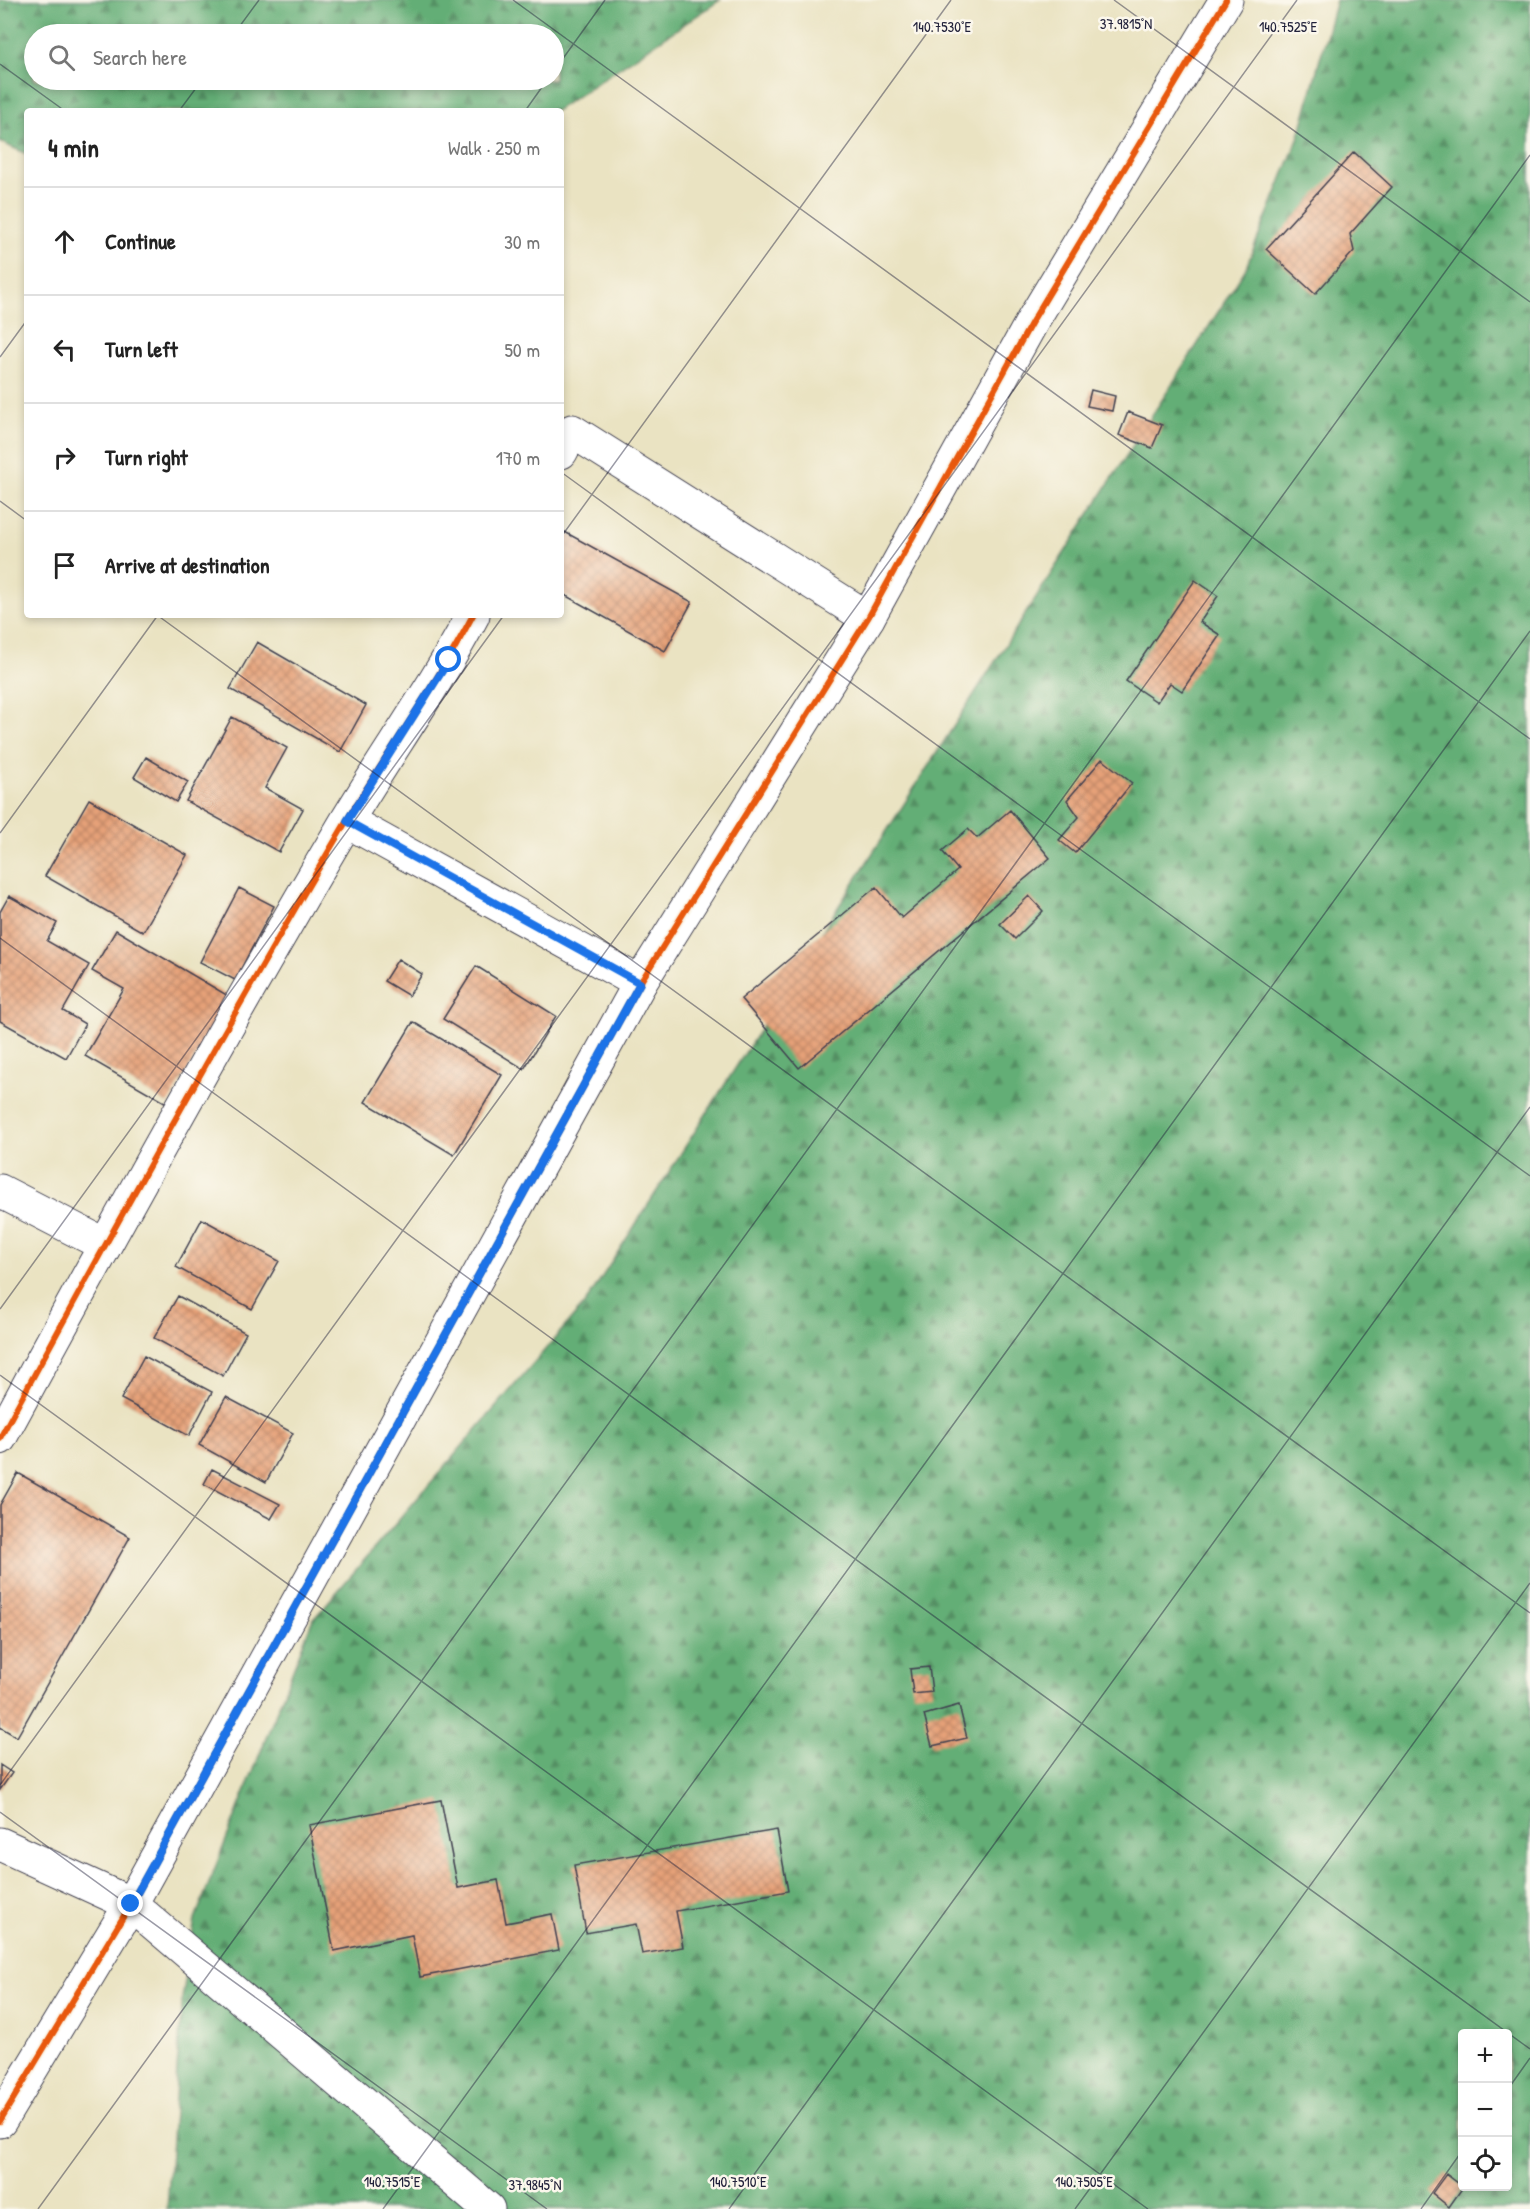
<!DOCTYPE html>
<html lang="en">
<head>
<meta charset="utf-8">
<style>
  body { margin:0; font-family:"Patrick Hand",sans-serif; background:#f2f2f2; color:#222 }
  .controls { position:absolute; right:18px; bottom:18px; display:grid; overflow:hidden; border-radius:6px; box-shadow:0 3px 9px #0003 }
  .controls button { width:54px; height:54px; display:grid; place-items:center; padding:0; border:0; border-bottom:2px solid #e0e0e0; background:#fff; color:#222; font:30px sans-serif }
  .stop { position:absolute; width:18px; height:18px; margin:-14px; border:4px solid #1a73e8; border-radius:50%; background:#fff }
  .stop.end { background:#1a73e8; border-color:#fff; box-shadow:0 2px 6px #0008 }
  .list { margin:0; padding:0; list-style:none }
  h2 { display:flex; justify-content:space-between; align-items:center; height:78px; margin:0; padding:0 24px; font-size:26px }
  h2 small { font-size:20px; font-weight:400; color:#767676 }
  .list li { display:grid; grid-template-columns:39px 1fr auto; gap:18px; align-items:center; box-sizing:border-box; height:108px; padding:0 24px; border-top:2px solid #e0e0e0 }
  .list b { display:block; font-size:22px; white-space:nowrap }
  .list em { font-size:20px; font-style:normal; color:#767676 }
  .icon { flex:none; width:33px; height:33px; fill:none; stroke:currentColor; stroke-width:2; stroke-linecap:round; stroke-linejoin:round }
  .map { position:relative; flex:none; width:1530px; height:2209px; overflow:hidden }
  .search { position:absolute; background:#fff; box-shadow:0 3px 9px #0003; left:24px; top:24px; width:540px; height:66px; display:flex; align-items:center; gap:15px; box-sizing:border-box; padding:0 21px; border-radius:33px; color:#767676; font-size:22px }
  .panel { position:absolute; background:#fff; box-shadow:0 3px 9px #0003; left:24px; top:108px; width:540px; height:510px; border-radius:6px }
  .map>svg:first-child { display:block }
  .forest { fill:url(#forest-firs); stroke:#436858; stroke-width:1.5; fill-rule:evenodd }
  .building { fill:url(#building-cross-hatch) }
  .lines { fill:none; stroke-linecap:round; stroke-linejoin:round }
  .minor-casing { stroke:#403f4f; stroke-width:35 }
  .tertiary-casing { stroke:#403f4f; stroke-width:35 }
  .minor { stroke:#fff; stroke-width:33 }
  .tertiary { stroke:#fff; stroke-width:33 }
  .cycleway-casing { stroke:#fbf7ec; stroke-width:10 }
  .cycleway { stroke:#e8590c; stroke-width:6 }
  .route { stroke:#1a73e8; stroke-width:8 }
  .ticks { fill:none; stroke:#22223b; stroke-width:1.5; stroke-opacity:0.45 }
  .ticks-label { font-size:15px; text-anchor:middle; fill:#22223b; stroke:#fbf7ec; stroke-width:5; stroke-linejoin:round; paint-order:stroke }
</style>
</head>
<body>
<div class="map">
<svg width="1530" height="2209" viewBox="0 0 1530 2209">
  <defs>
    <pattern id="forest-firs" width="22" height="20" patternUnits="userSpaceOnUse" patternTransform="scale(1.5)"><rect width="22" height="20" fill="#64ae76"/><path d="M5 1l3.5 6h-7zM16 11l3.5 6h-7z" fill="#528d62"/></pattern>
    <pattern id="building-cross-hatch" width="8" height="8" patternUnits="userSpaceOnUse" patternTransform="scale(1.5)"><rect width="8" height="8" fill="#e6a178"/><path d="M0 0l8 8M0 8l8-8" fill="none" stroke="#ba8364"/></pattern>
  </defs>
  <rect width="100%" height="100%" fill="#fbf7ec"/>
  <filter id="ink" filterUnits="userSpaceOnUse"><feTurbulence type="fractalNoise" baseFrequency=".0167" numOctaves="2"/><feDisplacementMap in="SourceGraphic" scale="12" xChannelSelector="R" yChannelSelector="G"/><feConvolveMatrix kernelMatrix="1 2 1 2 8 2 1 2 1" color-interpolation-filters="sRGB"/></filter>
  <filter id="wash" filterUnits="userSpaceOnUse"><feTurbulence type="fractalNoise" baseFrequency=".008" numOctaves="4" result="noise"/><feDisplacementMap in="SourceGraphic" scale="24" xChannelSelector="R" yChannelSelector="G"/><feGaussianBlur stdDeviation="1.35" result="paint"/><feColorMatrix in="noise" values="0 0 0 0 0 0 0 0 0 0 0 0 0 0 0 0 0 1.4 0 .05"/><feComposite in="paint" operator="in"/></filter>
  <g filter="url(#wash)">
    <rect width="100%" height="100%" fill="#eae3c2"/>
    <path class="forest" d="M0 0H720L555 111H27V154L0 142ZM34 34H554V80H34Z
      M1336 0H1530V2209H167L182 2000 195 1919 312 1621 586 1302 1245 270 1299 136ZM1462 2034H1508V2186H1462Z"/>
    <g id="blocks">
      <path class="building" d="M1354 152 1392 187 1350 234 1354 251 1315 294 1266 249Z
        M1091 390 1115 396 1112 411 1087 406Z
        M1128 412 1162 425 1152 448 1119 435Z
        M563 531 692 602 665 651 561 593Z
        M1195 580 1218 596 1200 622 1220 635 1182 691 1170 683 1157 702 1126 681Z
        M257 642 366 705 340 752 230 689Z
        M232 717 287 748 265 788 303 809 279 852 186 801Z
        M146 757 188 782 176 802 134 777Z
        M1102 759 1132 783 1075 853 1059 840 1079 817 1067 800Z
        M89 799 187 855 143 932 45 876Z
        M1010 810 1050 858 799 1068 741 999 876 887 902 918 958 870 942 851 968 829 977 838Z
        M239 888 274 906 235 980 200 962Z
        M9 896 57 923 47 941 89 965 63 1011 85 1024 66 1058 0 1021V912Z
        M1029 896 1043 911 1015 939 1000 924Z
        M116 930 230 997 168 1104 85 1056 124 989 92 971Z
        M398 959 422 974 409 996 384 981Z
        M476 966 556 1016 524 1069 443 1019Z
        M413 1022 502 1075 454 1155 365 1102Z
        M202 1219 279 1261 252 1309 176 1267Z
        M178 1296 246 1333 223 1376 154 1338Z
        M144 1356 212 1392 189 1436 121 1399Z
        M226 1397 293 1433 266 1482 199 1445Z
        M212 1469 280 1504 271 1519 204 1484Z
        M18 1473 130 1537 17 1737 0 1727V1505Z
        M929 1667 932 1692 913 1694 910 1669Z
        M959 1705 967 1738 932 1746 924 1715Z
        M0 1765 12 1773 0 1790Z
        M441 1800 458 1888 498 1880 506 1923 552 1914 559 1950 420 1977 412 1935 334 1951 309 1825Z
        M777 1830 788 1891 676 1911 683 1947 642 1954 636 1924 586 1933 574 1865Z
        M1446 2174 1463 2187 1449 2207 1432 2193Z"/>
    </g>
  </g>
  <g filter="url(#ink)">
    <use href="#blocks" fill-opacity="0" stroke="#403f4f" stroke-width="1.5"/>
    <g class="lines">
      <g class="minor-casing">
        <path id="minor" d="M561 452 572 431 868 618
          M347 821 640 983
          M0 1191 105 1245
          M0 1438C112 1231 226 1024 346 822 388 752 435 687 473 615"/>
      </g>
      <g class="tertiary-casing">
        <path id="tertiary" d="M0 1844 131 1904 488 2209
          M0 2121 131 1904 640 983 868 618 1033 320 1226 0"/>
      </g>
      <use href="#minor" class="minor"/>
      <use href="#tertiary" class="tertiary"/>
      <g class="cycleway-casing">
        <path id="cycleway" d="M0 1438C112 1231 226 1024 346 822 388 752 435 687 473 615
          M0 2121 131 1904 640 983 868 618 1033 320 1226 0"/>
      </g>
      <use href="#cycleway" class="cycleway"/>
    </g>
  </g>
  <g class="lines" filter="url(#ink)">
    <path class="route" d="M131 1904 640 983 347 821 449 660"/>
  </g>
  <path class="ticks" d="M513 0 1530 739M1114 0 1530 302M234 34 259 0M0 64 65 111M554 71 605 0M179 111 202 80M525 111 547 80M0 357 27 320M561 472 1530 1176M0 501 27 521M561 537 951 0M157 615 1530 1613M0 833 158 615M0 938 1530 2049M0 1309 504 615M0 1375 1148 2209M0 1785 1297 0M0 1812 547 2209M1508 2089 1530 2058M38 2209 1530 155M383 2209 1530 631M729 2209 1530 1107M1075 2209 1530 1583M1421 2209 1462 2151"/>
  <g class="ticks-label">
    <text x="1126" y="29">37.9815°N</text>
    <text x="942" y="32">140.7530°E</text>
    <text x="1288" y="32">140.7525°E</text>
    <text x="392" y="2187">140.7515°E</text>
    <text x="738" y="2187">140.7510°E</text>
    <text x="1084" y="2187">140.7505°E</text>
    <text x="535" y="2190">37.9845°N</text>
  </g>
</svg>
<div class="controls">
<button>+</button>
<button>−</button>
<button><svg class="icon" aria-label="locate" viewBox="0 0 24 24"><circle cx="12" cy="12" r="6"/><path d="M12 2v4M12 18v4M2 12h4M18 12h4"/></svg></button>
</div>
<div class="stop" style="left:449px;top:660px"></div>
<div class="stop end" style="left:131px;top:1904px"></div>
<div class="search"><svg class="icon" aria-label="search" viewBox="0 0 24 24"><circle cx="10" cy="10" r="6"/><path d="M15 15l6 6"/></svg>Search here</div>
<section class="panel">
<h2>4 min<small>Walk · 250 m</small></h2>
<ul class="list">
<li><svg class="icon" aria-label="ahead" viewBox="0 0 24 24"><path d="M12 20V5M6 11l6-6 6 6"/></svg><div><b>Continue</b></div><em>30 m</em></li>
<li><svg class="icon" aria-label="left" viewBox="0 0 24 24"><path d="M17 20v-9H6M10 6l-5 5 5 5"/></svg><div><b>Turn left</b></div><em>50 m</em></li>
<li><svg class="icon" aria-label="right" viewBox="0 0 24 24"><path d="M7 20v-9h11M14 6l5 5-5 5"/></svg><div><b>Turn right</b></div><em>170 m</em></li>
<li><svg class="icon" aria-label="arrive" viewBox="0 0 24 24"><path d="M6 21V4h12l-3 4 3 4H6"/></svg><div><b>Arrive at destination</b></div></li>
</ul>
</section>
</div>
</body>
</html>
